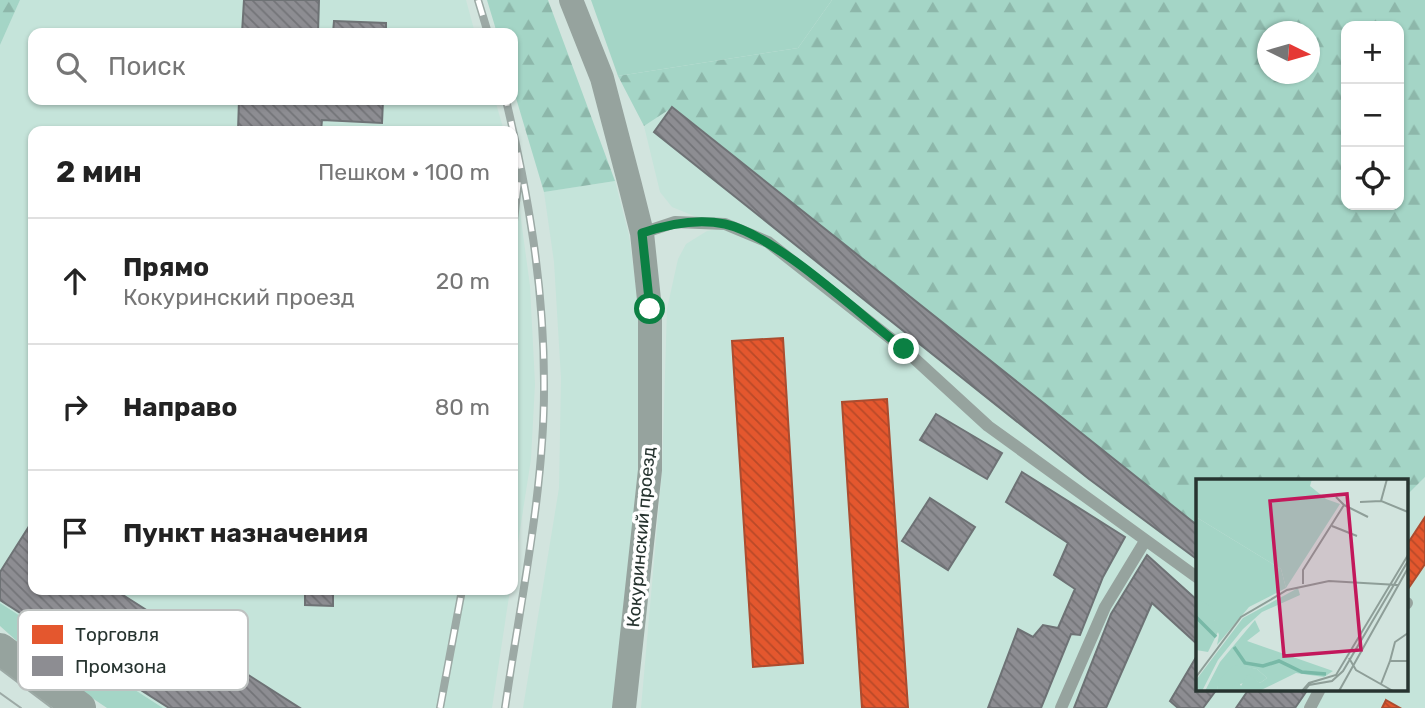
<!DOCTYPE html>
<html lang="ru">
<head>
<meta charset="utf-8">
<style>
  body { margin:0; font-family:Rubik,sans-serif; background:#f2f2f2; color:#222 }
  .controls { position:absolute; right:21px; top:21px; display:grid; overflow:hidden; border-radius:14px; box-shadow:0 2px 5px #0004 }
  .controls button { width:63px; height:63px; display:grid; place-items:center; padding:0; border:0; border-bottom:2px solid #e0e0e0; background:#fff; color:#222; font:35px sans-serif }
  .compass { position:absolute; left:1257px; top:21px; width:63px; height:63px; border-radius:50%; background:#fff; box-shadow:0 2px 5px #0004; rotate:95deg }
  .stop { position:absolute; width:21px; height:21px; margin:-16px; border:5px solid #0b8043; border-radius:50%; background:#fff }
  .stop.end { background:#0b8043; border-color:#fff; box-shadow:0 2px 7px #0008 }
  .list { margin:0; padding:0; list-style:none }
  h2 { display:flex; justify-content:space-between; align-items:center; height:91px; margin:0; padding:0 28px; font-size:30px }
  h2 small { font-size:23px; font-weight:400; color:#767676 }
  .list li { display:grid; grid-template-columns:46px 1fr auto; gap:21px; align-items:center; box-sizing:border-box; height:126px; padding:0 28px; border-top:2px solid #e0e0e0 }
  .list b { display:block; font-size:26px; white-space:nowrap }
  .list p { margin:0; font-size:23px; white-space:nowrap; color:#767676 }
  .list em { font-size:23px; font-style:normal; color:#767676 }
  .icon { flex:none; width:38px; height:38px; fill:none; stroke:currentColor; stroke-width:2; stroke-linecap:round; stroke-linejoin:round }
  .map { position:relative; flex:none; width:1425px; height:708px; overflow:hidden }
  .search { position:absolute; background:#fff; box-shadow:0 2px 5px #0004; left:28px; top:28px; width:490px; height:77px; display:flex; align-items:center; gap:18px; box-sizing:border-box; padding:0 24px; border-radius:14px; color:#767676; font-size:26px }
  .panel { position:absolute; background:#fff; box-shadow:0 2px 5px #0004; left:28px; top:126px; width:490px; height:469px; border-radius:14px }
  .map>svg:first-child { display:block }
  .built { fill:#c5e4da }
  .grass { fill:#a4d5c6 }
  .forest { fill:url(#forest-firs); fill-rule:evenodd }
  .shops { fill:url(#shops-back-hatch); stroke:#ab4c2f; stroke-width:2 }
  .industry { fill:url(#industry-back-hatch); stroke:#6e7275; stroke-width:2 }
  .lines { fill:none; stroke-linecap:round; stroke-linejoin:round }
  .service { stroke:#96a39e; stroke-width:12 }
  .minor { stroke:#96a39e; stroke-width:24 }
  .tertiary { stroke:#96a39e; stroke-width:32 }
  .tram { stroke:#9ca9a5; stroke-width:2 }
  .rail-casing { stroke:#9ca9a5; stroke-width:8 }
  .rail { stroke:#fff; stroke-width:5; stroke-dasharray:16; stroke-linecap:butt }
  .route { stroke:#0b8043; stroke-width:9 }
  .labels { text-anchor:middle; stroke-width:7; stroke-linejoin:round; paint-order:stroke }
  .street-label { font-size:18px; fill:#273430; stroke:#fff }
  .inset-river { fill:none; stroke:#78b9a7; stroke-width:3.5 }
  .inset-road { fill:none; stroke:#8e9e98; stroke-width:2 }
  .view { fill:#c2185b; fill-opacity:0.15; stroke:#c2185b; stroke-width:3.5 }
  .inset-edge { fill:none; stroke:#273430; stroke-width:3.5 }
  .key { fill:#fff; stroke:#bec2c1; stroke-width:2 }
  .key-label { font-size:19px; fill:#273430 }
</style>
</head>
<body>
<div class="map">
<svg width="1425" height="708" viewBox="0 0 1425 708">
  <defs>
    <pattern id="forest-firs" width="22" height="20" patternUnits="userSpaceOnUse" patternTransform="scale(1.75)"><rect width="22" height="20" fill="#a4d5c6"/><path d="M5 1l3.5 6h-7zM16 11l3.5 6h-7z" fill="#8db7aa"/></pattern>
    <pattern id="shops-back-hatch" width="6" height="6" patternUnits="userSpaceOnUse" patternTransform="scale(1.75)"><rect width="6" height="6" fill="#e4572e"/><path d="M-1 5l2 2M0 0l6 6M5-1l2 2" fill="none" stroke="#b94928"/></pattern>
    <pattern id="industry-back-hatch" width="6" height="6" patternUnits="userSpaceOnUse" patternTransform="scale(1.75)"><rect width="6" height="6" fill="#8d8d92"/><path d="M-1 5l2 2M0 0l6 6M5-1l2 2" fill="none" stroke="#737478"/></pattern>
  </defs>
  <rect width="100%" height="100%" fill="#d2e4de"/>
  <path class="built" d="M20 0H466L475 33H33V100H495L504 131H33V590H510L492 708H163L0 603V45Z
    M672 107 1197 526 1198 689H1406V496L1425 477V708H641L662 471 667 309 678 259 686 244 707 231 724 228 672 207 660 192 644 126Z
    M513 160 530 286 535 384 531 459 513 575Z
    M615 181 629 235 638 302 640 471 614 708H523L559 488 561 378 554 262 544 192Z"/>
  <path class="grass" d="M591 0H832L798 48 618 76Z
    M0 603 163 708H107L46 667 0 626Z"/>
  <path class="forest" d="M0 0H20L0 45Z
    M487 0H548L615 181 544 192 513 88V33H497Z
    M832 0H1425V477L1406 496V480H1198L1197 526 673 107 644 126 618 76 798 48ZM1346 26H1399V205H1346ZM1268 32H1310V74H1268Z"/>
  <path class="shops" d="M783 338 803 663 753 667 732 341Z
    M887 399 908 708H862L842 402Z
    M1425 517V564L1408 589 1406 546Z
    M1386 700 1400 708H1382Z"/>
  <path class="industry" d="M244 0H319L318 33H242Z
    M334 21 386 23V33H333Z
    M239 100H383L382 123 322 120 321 131H238Z
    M672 107 1198 526V560L1089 479 654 132Z
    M936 414 1002 453 987 479 920 440Z
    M1022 472 1125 537 1103 577 1080 635 1071 634 1041 708H988L1018 629 1033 637 1043 625 1058 628 1075 589 1054 575 1068 543 1006 502Z
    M930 498 975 527 948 570 902 541Z
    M33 520V590H115L300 708H169L0 600V572Z
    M1147 555 1198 601V645L1152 603 1106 708H1074L1111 614Z
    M305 590H333V606L305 605Z
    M1198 654V689H1217L1203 708H1178L1170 701Z
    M1249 689H1308L1295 708H1236Z"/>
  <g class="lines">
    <path class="service" d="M642 233 675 222 725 224 768 242 904 349 988 426 1198 578
      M1406 604 1407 603
      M1061 708 1105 607 1145 541
      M1310 708 1320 689"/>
    <path class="minor" d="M571 0 602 78 630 185 642 233 650 309V470L624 708"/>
    <path class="tertiary" d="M0 649 80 708"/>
    <path class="tram" d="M0 669 52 708
      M0 693 21 708"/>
    <g class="rail-casing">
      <path id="rail" d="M478 0 488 33
        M513 230 519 175
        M440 708 462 590
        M505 708C520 603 545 488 544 382 544 286 528 193 506 100"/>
    </g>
    <use href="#rail" class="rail"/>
  </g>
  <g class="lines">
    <path class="route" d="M650 309 642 233C668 224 697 218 725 224 776 235 860 315 904 349"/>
  </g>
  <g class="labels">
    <g class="street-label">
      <text transform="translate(641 537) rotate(-85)" y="6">Кокуринский проезд</text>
    </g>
  </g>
  <g transform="translate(1196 479)">
    <rect width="212" height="212" fill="#d2e4de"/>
    <path d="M0 38 85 90 90 109 53 128 21 166 23 156 18 141 0 119ZM38 185 61 190 71 199 64 204 59 201 37 207 39 212H21L22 201Z" fill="#a4d5c6"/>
    <path d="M0 0H116L114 7 130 20 144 25 90 109 85 90 0 38ZM102 109 104 116 66 133 47 150 22 181 6 212H0V201L47 139ZM59 141 64 152 51 162 137 192 128 198 100 194 63 212H39L36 207 42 202 45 207 52 195 64 204 71 199 61 190 38 186 23 201 21 212H9L24 183Z" fill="#a4d5c6"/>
    <path d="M0 119 18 129V141L24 149 12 173 0 171Z" fill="#a4d5c6"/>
    <path class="inset-river" d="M0 138 20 158M38 168 49 184 67 187 83 182 106 193 130 195"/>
    <path class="inset-road" d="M191 0 185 22 212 33M164 23 185 22M148 26 172 38M136 47 161 57M107 105V91L148 26 140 18M153 179 160 191 197 212M194 182 199 163 212 154M0 198 45 138 91 111 133 102 202 106M185 205 194 182H212M106 212 113 204 140 196 212 76M108 212 113 206 136 202 147 192 212 82M143 212 212 89"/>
    <path class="view" d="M151 15 165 171 88 177 74 22Z"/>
    <rect width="212" height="212" class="inset-edge"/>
  </g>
  <rect x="18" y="610" width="230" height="80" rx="10" class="key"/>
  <rect x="32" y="625" width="31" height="19" fill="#e4572e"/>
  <rect x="32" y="656" width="31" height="20" fill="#8d8d92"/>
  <g class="key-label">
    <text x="75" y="641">Торговля</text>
    <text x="75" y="673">Промзона</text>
  </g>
</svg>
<div class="controls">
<button>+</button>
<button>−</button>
<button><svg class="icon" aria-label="locate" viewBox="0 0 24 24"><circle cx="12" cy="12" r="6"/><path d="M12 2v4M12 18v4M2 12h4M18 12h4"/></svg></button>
</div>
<svg class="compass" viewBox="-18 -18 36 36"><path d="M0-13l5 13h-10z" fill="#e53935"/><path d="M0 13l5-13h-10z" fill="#767676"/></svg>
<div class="stop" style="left:650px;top:309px"></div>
<div class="stop end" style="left:904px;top:349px"></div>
<div class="search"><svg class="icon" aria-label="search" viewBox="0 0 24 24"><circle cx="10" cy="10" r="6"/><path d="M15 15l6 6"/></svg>Поиск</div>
<section class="panel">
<h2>2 мин<small>Пешком · 100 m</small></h2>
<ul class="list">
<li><svg class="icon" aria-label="ahead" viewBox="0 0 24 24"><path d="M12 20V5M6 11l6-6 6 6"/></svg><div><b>Прямо</b><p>Кокуринский проезд</p></div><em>20 m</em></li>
<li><svg class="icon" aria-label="right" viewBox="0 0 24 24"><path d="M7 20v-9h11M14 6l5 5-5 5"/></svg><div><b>Направо</b></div><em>80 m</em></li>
<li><svg class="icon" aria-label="arrive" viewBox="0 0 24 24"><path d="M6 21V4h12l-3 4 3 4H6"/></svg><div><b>Пункт назначения</b></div></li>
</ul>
</section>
</div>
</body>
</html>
